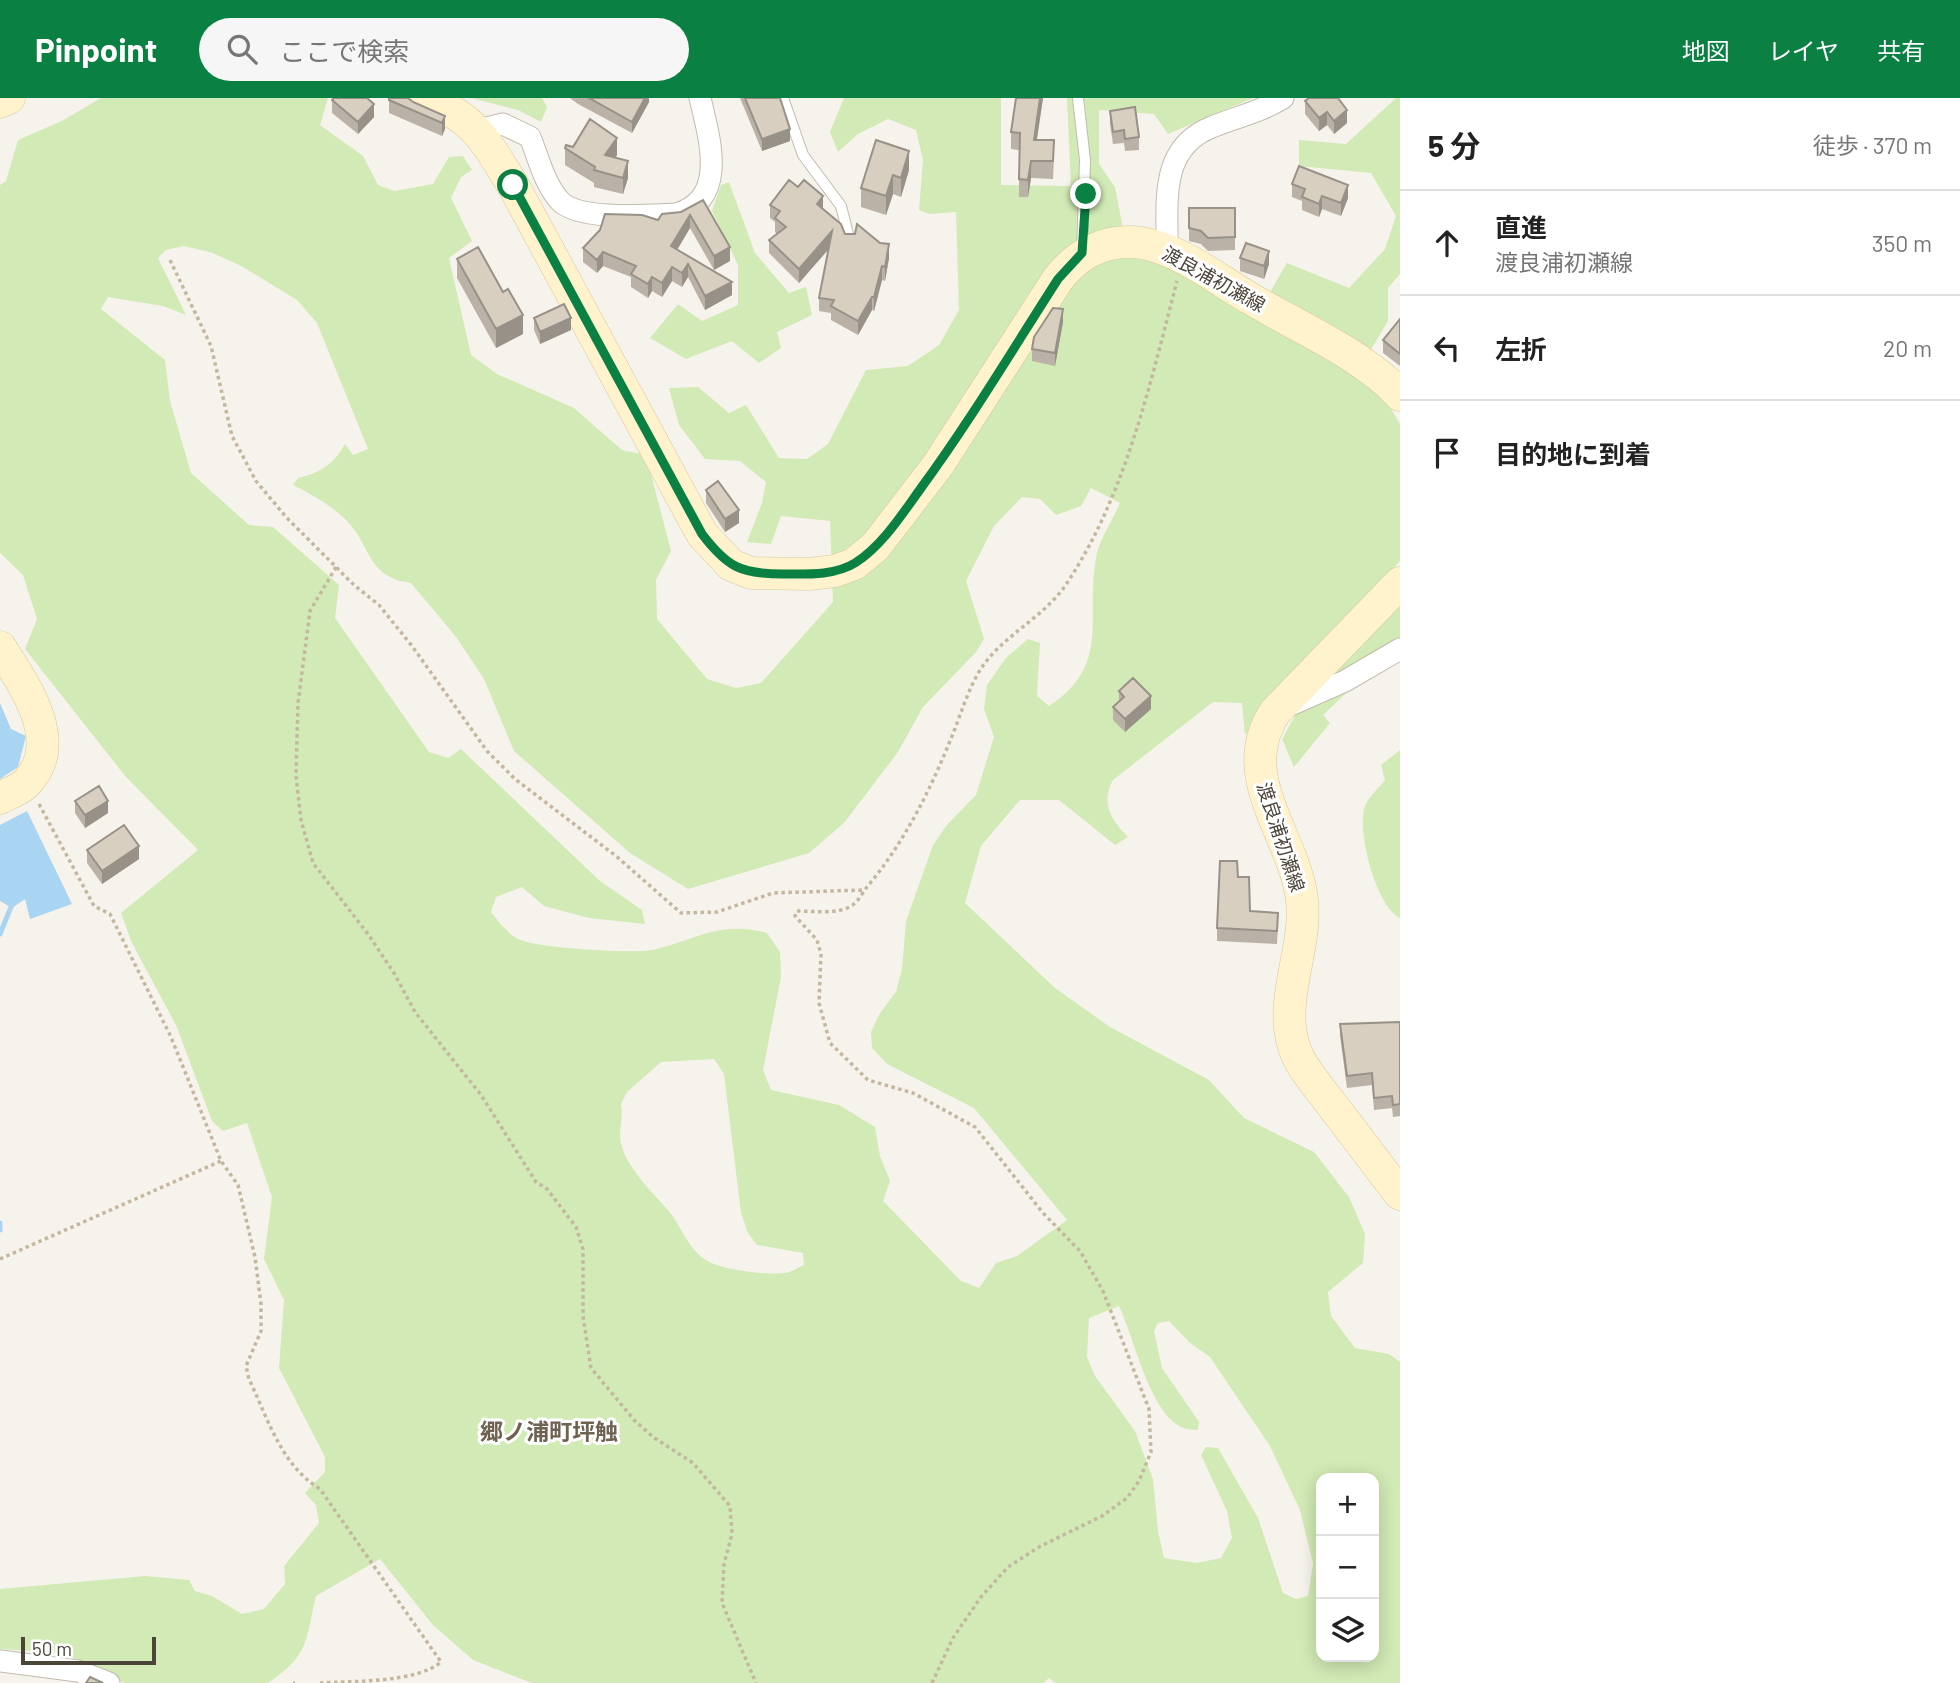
<!DOCTYPE html>
<html lang="ja">
<head>
<meta charset="utf-8">
<style>
  body { margin:0; font-family:Barlow,"Noto Sans JP",sans-serif; background:#f6f6f6; color:#222 }
  .controls { position:absolute; right:21px; bottom:21px; display:grid; overflow:hidden; border-radius:14px; box-shadow:0 4px 18px #0003 }
  .controls button { width:63px; height:63px; display:grid; place-items:center; padding:0; border:0; border-bottom:2px solid #e0e0e0; background:#fff; color:#222; font:35px sans-serif }
  .scale { position:absolute; left:21px; bottom:18px; width:135px; box-sizing:border-box; padding-left:7px; border:4px solid #4b4439; border-top:0; font-size:19px; line-height:24px; white-space:nowrap; color:#4b4439; -webkit-text-stroke:5px #fff; paint-order:stroke }
  .stop { position:absolute; width:21px; height:21px; margin:-16px; border:5px solid #0b8043; border-radius:50%; background:#fff }
  .stop.end { background:#0b8043; border-color:#fff; box-shadow:0 2px 7px #0008 }
  .list { margin:0; padding:0; list-style:none }
  h2 { display:flex; justify-content:space-between; align-items:center; height:91px; margin:0; padding:0 28px; font-size:30px }
  h2 small { font-size:23px; font-weight:400; color:#767676 }
  .list li { display:grid; grid-template-columns:46px 1fr auto; gap:21px; align-items:center; box-sizing:border-box; height:105px; padding:0 28px; border-top:2px solid #e0e0e0 }
  .list b { display:block; font-size:26px; white-space:nowrap }
  .list p { margin:0; font-size:23px; white-space:nowrap; color:#767676 }
  .list em { font-size:23px; font-style:normal; color:#767676 }
  .icon { flex:none; width:38px; height:38px; fill:none; stroke:currentColor; stroke-width:2; stroke-linecap:round; stroke-linejoin:round }
  .map { position:relative; flex:none; width:1400px; height:1585px; overflow:hidden }
  header { display:flex; align-items:center; gap:42px; box-sizing:border-box; height:98px; padding:0 35px; background:#0b8043; color:#fff }
  header strong { font-size:33px }
  nav { display:flex; gap:38px; margin-inline-start:auto; font-size:24px }
  .search { width:490px; height:63px; background:#f6f6f6; display:flex; align-items:center; gap:18px; box-sizing:border-box; padding:0 24px; border-radius:38px; color:#767676; font-size:26px }
  main { display:flex }
  aside { flex:1; background:#fff }
  .map>svg:first-child { display:block }
  .green { fill:#d2eab5; fill-rule:evenodd }
  .water { fill:#a9d4f2 }
  .lines { fill:none; stroke-linecap:round; stroke-linejoin:round }
  .stream { stroke:#a9d4f2; stroke-width:5 }
  .service-casing { stroke:#c2bbae; stroke-width:12 }
  .minor-casing { stroke:#c2bbae; stroke-width:23 }
  .secondary-casing { stroke:#d6c79b; stroke-width:33 }
  .path { stroke:#c4b79f; stroke-width:3.5; stroke-dasharray:3.5 3.5; stroke-linecap:butt }
  .service { stroke:#fff; stroke-width:10 }
  .minor { stroke:#fff; stroke-width:21 }
  .secondary { stroke:#fff3cd; stroke-width:32 }
  .wall { fill:#bab2a6 }
  .shaded-wall { fill:#979187 }
  .building { fill:#d8cfc1; stroke:#979187; stroke-width:2 }
  .route { stroke:#0b8043; stroke-width:9 }
  .labels { text-anchor:middle; stroke-width:6; stroke-linejoin:round; paint-order:stroke }
  .street-label { font-size:19px; fill:#4b4439; stroke:#fff }
  .quarter-label { font-size:23px; font-weight:bold; fill:#6e6250; stroke:#fff }
</style>
</head>
<body>
<header>
<strong>Pinpoint</strong>
<div class="search"><svg class="icon" aria-label="search" viewBox="0 0 24 24"><circle cx="10" cy="10" r="6"/><path d="M15 15l6 6"/></svg>ここで検索</div>
<nav><a>地図</a><a>レイヤ</a><a>共有</a></nav>
</header>
<main>
<div class="map">
<svg width="1400" height="1585" viewBox="0 0 1400 1585">
  <rect width="100%" height="100%" fill="#f6f3ec"/>
  <path class="green" d="M101 0H328L320 27 363 58 378 87 394 93 433 86 449 59 463 58 472 72 461 79 451 100 472 143 449 160 471 257 497 276 574 310 622 352 646 357 671 453 656 482 657 521 707 581 736 590 761 585 833 504 830 423 781 418 771 446 747 444 762 405 766 384 740 363 705 361 679 327 669 290 698 289 729 315 746 307 779 360 807 361 828 346 866 272 908 268 939 247 959 212 956 114 929 116 919 112 923 62 916 32 888 21 858 36 838 54 830 34 844 0H1001V87L1071 88 1067 0H1253L1168 36 1154 16 1099 12V66L1115 89 1128 157 1155 160 1255 220 1287 165 1349 190 1385 151 1396 118 1371 75 1299 68V42L1346 46 1396 0H1400V176L1388 190V223L1358 273 1384 299 1400 326V463L1245 637 1242 605 1213 604 1113 682C1100 705 1112 723 1128 739L1115 747 1059 702H1020L981 748 965 805 1055 890 1110 929 1209 982 1244 1020 1314 1054 1349 1099 1365 1136 1363 1165 1328 1194 1331 1218 1355 1250 1389 1256 1400 1264V1585H1055L1049 1580 1043 1585H532L473 1562 433 1527 380 1461 316 1498C305 1543 310 1557 268 1585H124L88 1564 52 1554 0 1551V1491L145 1478 189 1482 195 1493 212 1498 242 1516 264 1511 285 1486 284 1468 319 1425 316 1407 305 1395 325 1374V1359L279 1270 284 1202 264 1161 272 1099 247 1025 223 1033 212 1023 176 927 132 845 121 815 198 752 126 679 25 551 37 521 23 477 0 455V87L6 83 18 42 62 23ZM184 148 213 155 243 169 297 202 317 225 368 351 353 357 345 346C334 366 320 375 298 380L293 387C311 396 329 406 344 420 372 446 365 479 411 485L457 540 484 581 514 653 630 755 688 791 809 755 844 725 898 654 923 609 976 554 984 541 966 483 994 428 1022 399 1040 401 1056 417 1081 408 1091 390 1120 405C1113 422 1099 441 1096 460 1085 518 1112 567 1049 608L1037 598 1040 545 1028 541 1006 560 987 587 984 611 994 639 976 697 946 728 933 747 906 823 902 871 896 894 880 915 871 934 872 950 887 966 974 1010 1067 1122 1017 1158 996 1165 979 1190 961 1183 883 1103 890 1083 880 1058 875 1029 839 1007 771 992 763 972 781 879 780 854 767 835C719 822 696 842 652 852 632 856 535 850 518 841 507 835 499 824 491 814L496 799 522 789 544 808 589 820 645 826 642 812 600 783 461 651 448 660 429 654 335 520 339 487 273 429 249 427 191 375 170 303 165 262 101 211 108 199 163 208 186 217 158 160 166 152ZM714 961 724 976 741 1115 748 1135 757 1147 803 1155 804 1167C797 1170 790 1175 784 1175 765 1177 720 1172 704 1161 687 1149 680 1125 666 1110 651 1093 628 1070 622 1049 617 1034 624 1021 621 1006L627 994 661 964ZM1119 1208C1134 1239 1149 1313 1181 1329 1186 1331 1193 1332 1198 1332L1199 1324 1162 1270 1154 1233 1158 1225 1169 1223 1189 1244 1210 1259 1270 1348 1300 1412 1313 1465 1308 1498 1296 1501 1283 1495 1258 1420 1218 1350 1206 1349 1201 1357 1227 1413 1232 1440 1221 1460 1196 1465 1164 1460 1158 1433 1153 1381 1135 1333 1095 1278 1087 1259 1089 1220ZM1321 1380H1374V1559H1321Z
    M471 0H542L547 9 541 24 518 12Z
    M729 84 755 155 789 195 806 189 812 217 777 234 781 250 759 265 732 243 686 261 650 240 678 206 702 223 738 207V167L712 113 721 87Z
    M1400 504V544L1323 617 1330 625 1294 669 1282 641 1312 587Z
    M1400 652V820C1376 809 1356 732 1365 708 1368 699 1379 690 1385 682L1381 667Z"/>
  <path class="water" d="M0 605 11 631 26 638 18 669 0 681Z
    M27 713 72 806 30 821 25 801 12 810 0 803V727Z"/>
  <g class="lines">
    <path class="stream" d="M0 836 13 804
      M0 1125V1132"/>
    <g class="service-casing">
      <path id="service" d="M783 0 803 57 841 108 850 144
        M1078 0 1085 62 1082 154"/>
    </g>
    <g class="minor-casing">
      <path id="minor" d="M478 32 503 26 530 39C538 59 545 87 560 103 579 123 649 117 676 116 729 101 709 39 700 0
        M1167 152C1168 106 1158 50 1212 29 1236 19 1261 14 1283 0
        M1286 609 1345 583 1400 551
        M0 1563 78 1573 109 1585"/>
    </g>
    <g class="secondary-casing">
      <path id="secondary" d="M420 0C475 18 483 40 513 87L702 436 731 467 751 475 810 476 835 473 854 466 875 449 938 367 1058 181C1078 155 1107 140 1142 145 1181 152 1218 182 1251 201 1298 229 1364 257 1400 297
        M0 4 9 0
        M1400 485 1275 614C1234 676 1290 733 1301 795 1311 850 1273 906 1298 959 1307 977 1323 994 1335 1011 1357 1039 1378 1068 1400 1096
        M0 549C23 585 65 643 28 683 22 691 9 695 0 700"/>
    </g>
    <path class="path" d="M170 162 211 248 232 338 256 383 286 419 354 487 379 507 412 548 487 653 515 681 616 758 681 815 717 814 773 795 863 792
      M336 469 310 513 298 605 296 678 301 722 313 765 368 836 394 875 415 914 481 997 536 1084 547 1091 576 1129 583 1151V1218L591 1270 635 1323 653 1339 693 1365 730 1408 732 1436 724 1466 722 1505 756 1585
      M39 706 94 808 110 816 171 939 221 1063 238 1087 255 1159 261 1206V1233L246 1268 249 1281C268 1321 281 1367 320 1391L441 1564C416 1585 353 1583 319 1585
      M0 1161 221 1063
      M293 1585H295
      M932 1585 953 1540 981 1499 1008 1469 1039 1449 1102 1418 1127 1400 1139 1383 1151 1354 1149 1311 1103 1193 1080 1153 1043 1115 975 1029 913 995 868 982 830 945 819 905 821 856 817 842 795 818 797 813C812 813 842 817 854 806 859 802 863 794 867 789 903 746 929 695 950 643 959 622 965 600 976 579 997 539 1043 522 1067 485 1126 396 1150 286 1177 183"/>
    <use href="#service" class="service"/>
    <use href="#minor" class="minor"/>
    <use href="#secondary" class="secondary"/>
  </g>
  <path class="wall" d="M570 0H649V4L632 35 578 6Z
    M740 0H780L790 43 762 53Z
    M1016 0H1043L1037 42 1054 60 1053 81 1031 80 1028 99H1019V52L1011 51V34Z
    M332 2 374 19 358 36 332 15Z
    M389 2 413 4 445 18V31L442 38 389 15Z
    M1305 3 1347 25 1334 36 1327 27 1319 33 1305 16Z
    M1110 13 1139 39V52L1125 53 1124 45 1113 46 1110 26Z
    M565 50 617 57 615 60 628 80 623 96 594 89V85L565 67Z
    M909 53V72L901 99 893 96 886 117 861 109V90Z
    M1292 86 1348 100 1341 118 1322 111 1319 119 1302 112V103L1292 99Z
    M703 102 730 163 714 172 690 130 677 152 732 197 705 212 688 179 682 189 672 183 662 199 652 193 648 200 631 189V179L603 168 597 175 583 164V150L681 114Z
    M770 107 823 111 845 136 889 160 885 183 882 182 874 213 872 212 858 237 831 222V215L819 213V200L829 151 799 185 769 155V142L777 136 775 134V124L770 120Z
    M1189 110H1235V152L1208 153 1201 146 1189 143Z
    M1240 160 1269 166 1264 181 1240 173Z
    M457 161 523 236 496 250 457 180Z
    M534 220 571 232 540 246 534 232Z
    M1400 221V268L1383 255V242Z
    M1063 224 1055 268 1032 263V251Z
    M706 392 739 425 725 434 706 405Z
    M1119 593 1151 611 1125 634 1113 622V609L1119 604Z
    M75 703 108 715 85 730 75 715Z
    M87 752 139 761 102 786 87 765Z
    M1238 779 1250 813 1278 828 1277 846 1217 843V830Z
    M1400 924V1018L1393 1019 1392 1010 1374 1012 1372 987 1347 990 1340 938V926Z"/>
  <path class="shaded-wall" d="M645 0H649V4L632 35V24Z
    M1040 0H1043L1034 59V42Z
    M374 6V19L358 36V24Z
    M1347 12V25L1334 36V23Z
    M1327 14V27L1319 33V20Z
    M445 18V31L442 38V25Z
    M790 31V43L762 53V41Z
    M617 40V57L605 74V57Z
    M909 53V72L901 99V80Z
    M628 63V80L623 96V80Z
    M1031 63V80L1028 99V82Z
    M893 77V96L886 117V98Z
    M1348 87V100L1341 118V105Z
    M823 98V112L817 106Z
    M1322 98V111L1319 119V106Z
    M690 117V130L671 162V148Z
    M832 133V147L799 185V171Z
    M889 146V160L885 183V169Z
    M730 149V163L714 172V158Z
    M1269 153V166L1264 181V168Z
    M603 154V168L597 175V162Z
    M688 166V179L682 189V175Z
    M882 168V182L874 213V199Z
    M672 169V183L662 199V185Z
    M652 179V193L648 200V186Z
    M732 184V197L705 212V198Z
    M872 199V212L858 237V223Z
    M1063 211V224L1055 268V255Z
    M523 217V236L496 250V231Z
    M571 220V232L540 246V234Z
    M739 412V425L725 434V421Z
    M1151 598V611L1125 634V621Z
    M108 703V715L85 730V717Z
    M139 748V761L102 786V773Z"/>
  <path class="building" d="M334 0H367L374 6 358 24 332 2Z
    M389 0H408L413 4 445 18 442 25 389 2Z
    M589 0H645L632 24Z
    M745 0H780L790 31 762 41Z
    M1016 0H1040L1034 42H1054L1053 63H1031L1028 82 1019 81 1020 35 1011 34Z
    M1309 0H1338L1347 12 1334 23 1327 14 1319 20 1305 3Z
    M1135 9 1139 39 1125 41 1124 32 1113 34 1110 13Z
    M590 21 617 40 605 57 628 63 623 80 594 72 595 69 565 50 566 47 573 49Z
    M876 42 909 53 901 80 893 77 886 98 861 90Z
    M1299 68 1348 87 1341 105 1322 98 1319 106 1302 99 1305 91 1292 86Z
    M789 82 798 89 804 82 823 98 817 106 841 126 845 136H855L857 126 880 145 889 146 885 169 882 168 874 199H872L858 223 831 208 834 202 819 200 832 133 799 171 769 142 786 129 775 120 780 113 770 107Z
    M703 102 730 149 714 158 690 117 671 148 732 184 705 198 688 166 682 175 672 169 662 185 652 179 648 186 631 176 636 168 603 154 597 162 583 150 600 132 605 116 642 117 658 122 662 116 681 114Z
    M1189 110H1235V139L1208 140 1201 133 1189 130Z
    M1246 145 1269 153 1264 168 1240 160Z
    M478 149 503 194 508 191 523 217 496 231 457 161Z
    M564 206 571 220 540 234 534 220Z
    M1053 210 1063 211 1055 255 1032 251 1034 239Z
    M1400 221V256L1383 242Z
    M718 383 739 412 725 421 706 392Z
    M1133 580 1151 598 1125 621 1113 609 1124 599 1119 593Z
    M99 688 108 703 85 717 75 703Z
    M124 727 139 748 102 773 87 752Z
    M1220 763H1237L1238 779H1249L1250 813 1278 815 1277 833 1217 830Z
    M1400 924V1006L1393 1007 1392 998 1374 1000 1372 975 1347 978 1340 926Z
    M90 1579 103 1585H86Z"/>
  <g class="lines">
    <path class="route" d="M513 87 702 436C727 469 741 476 782 476 805 476 834 478 855 465 882 448 903 415 921 390 970 323 1013 251 1058 181L1082 155 1086 96"/>
  </g>
  <g class="labels">
    <g class="street-label">
      <text transform="translate(1214 181) rotate(29)" y="7">渡良浦初瀬線</text>
      <text transform="translate(1281 739) rotate(72)" y="7">渡良浦初瀬線</text>
    </g>
    <g class="quarter-label">
      <text x="549" y="1342">郷ノ浦町坪触</text>
    </g>
  </g>
</svg>
<div class="controls">
<button>+</button>
<button>−</button>
<button><svg class="icon" aria-label="layers" viewBox="0 0 24 24"><path d="M12 4l9 5-9 5-9-5zM3 14l9 5 9-5"/></svg></button>
</div>
<div class="scale">50 m</div>
<div class="stop" style="left:513px;top:87px"></div>
<div class="stop end" style="left:1086px;top:96px"></div>
</div>
<aside>
<h2>5 分<small>徒歩 · 370 m</small></h2>
<ul class="list">
<li><svg class="icon" aria-label="ahead" viewBox="0 0 24 24"><path d="M12 20V5M6 11l6-6 6 6"/></svg><div><b>直進</b><p>渡良浦初瀬線</p></div><em>350 m</em></li>
<li><svg class="icon" aria-label="left" viewBox="0 0 24 24"><path d="M17 20v-9H6M10 6l-5 5 5 5"/></svg><div><b>左折</b></div><em>20 m</em></li>
<li><svg class="icon" aria-label="arrive" viewBox="0 0 24 24"><path d="M6 21V4h12l-3 4 3 4H6"/></svg><div><b>目的地に到着</b></div></li>
</ul>
</aside>
</main>
</body>
</html>
